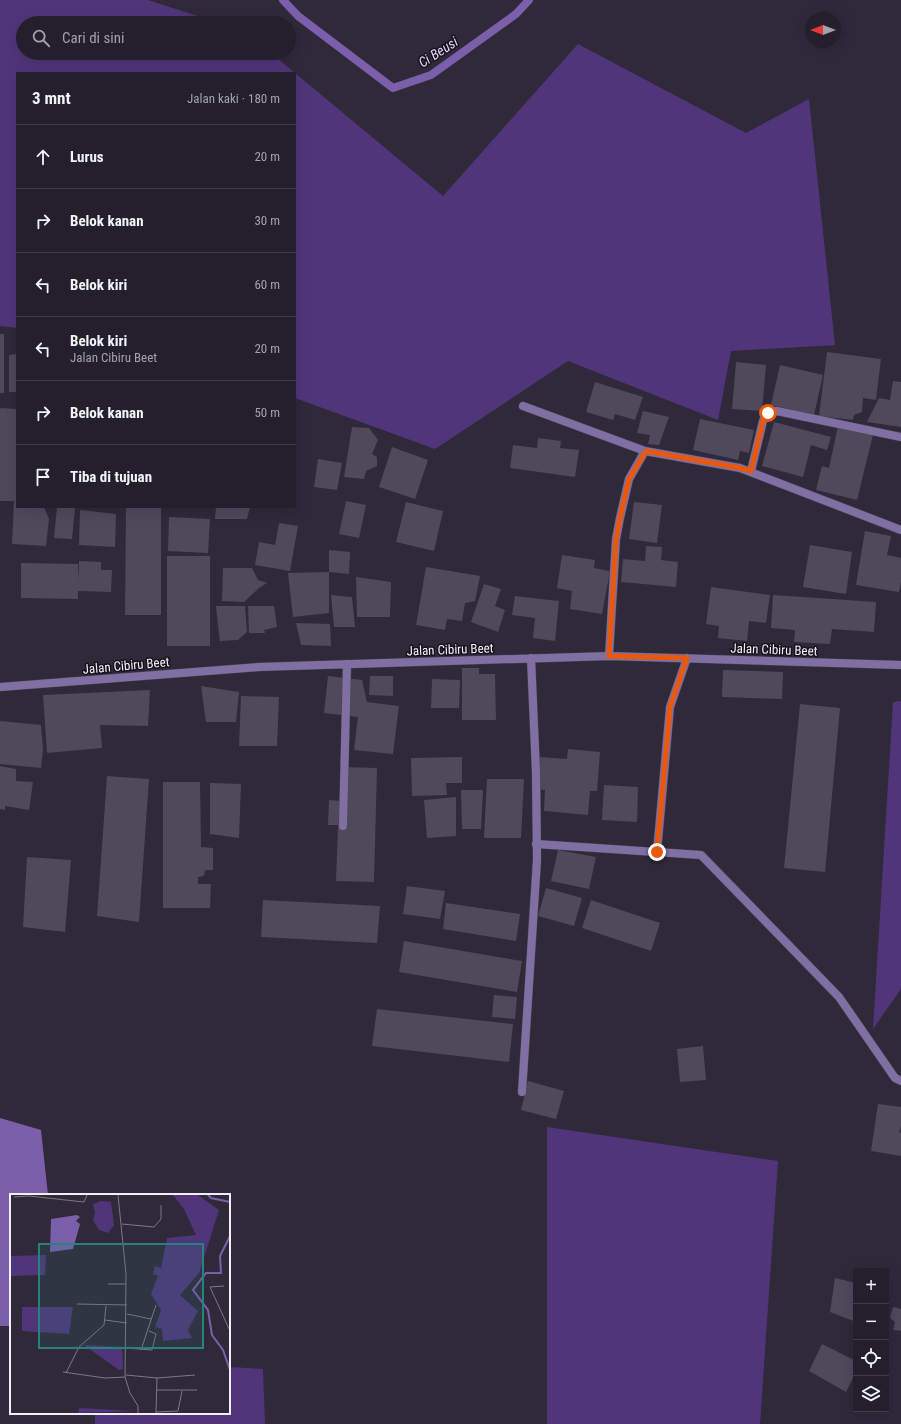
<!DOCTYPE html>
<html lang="id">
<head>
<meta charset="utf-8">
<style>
  body { margin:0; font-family:"Roboto Condensed",sans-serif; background:#2f2c38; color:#f1f3f6 }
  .controls { position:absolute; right:12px; bottom:12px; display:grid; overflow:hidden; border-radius:0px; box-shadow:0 4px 16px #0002 }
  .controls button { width:36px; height:36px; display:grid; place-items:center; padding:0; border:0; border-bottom:1px solid #403d48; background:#231f2c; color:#f1f3f6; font:20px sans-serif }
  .compass { position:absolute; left:805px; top:12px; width:36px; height:36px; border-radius:50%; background:#231f2c; box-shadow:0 4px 16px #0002; rotate:270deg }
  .stop { position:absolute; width:12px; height:12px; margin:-9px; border:3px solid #ea580c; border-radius:50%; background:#fff }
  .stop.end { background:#ea580c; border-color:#fff; box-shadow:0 1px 4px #0008 }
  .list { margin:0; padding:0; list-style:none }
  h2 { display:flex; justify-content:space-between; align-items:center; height:52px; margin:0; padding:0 16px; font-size:17px }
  h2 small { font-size:13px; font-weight:400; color:#a3a2a9 }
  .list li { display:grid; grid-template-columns:26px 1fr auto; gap:12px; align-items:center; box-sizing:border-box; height:64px; padding:0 16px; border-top:1px solid #403d48 }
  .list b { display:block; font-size:15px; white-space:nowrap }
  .list p { margin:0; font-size:13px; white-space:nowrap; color:#a3a2a9 }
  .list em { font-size:13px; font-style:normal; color:#a3a2a9 }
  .icon { flex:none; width:22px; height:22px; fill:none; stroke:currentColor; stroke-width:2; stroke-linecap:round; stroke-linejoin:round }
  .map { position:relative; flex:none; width:901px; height:1424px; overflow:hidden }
  .search { position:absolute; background:#231f2c; box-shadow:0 4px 16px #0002; left:16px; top:16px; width:280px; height:44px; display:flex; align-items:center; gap:10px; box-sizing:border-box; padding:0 14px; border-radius:22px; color:#a3a2a9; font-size:15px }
  .panel { position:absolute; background:#231f2c; box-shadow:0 4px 16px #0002; left:16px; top:72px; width:280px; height:436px; border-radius:0px }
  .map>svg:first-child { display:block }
  .green { fill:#51357b }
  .water { fill:#7b5faa }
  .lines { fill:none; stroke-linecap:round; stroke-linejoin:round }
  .stream { stroke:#7b5faa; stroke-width:8 }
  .building { fill:#4f495c }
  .service-casing { stroke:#4a4555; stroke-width:9 }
  .minor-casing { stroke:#4a4555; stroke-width:9 }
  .service { stroke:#806fa2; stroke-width:8 }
  .minor { stroke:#806fa2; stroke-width:8 }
  .route { stroke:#ea580c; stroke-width:5 }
  .labels { text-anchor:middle; stroke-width:3; stroke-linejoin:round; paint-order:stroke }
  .street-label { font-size:13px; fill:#f2effa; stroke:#16131b }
  .water-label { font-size:14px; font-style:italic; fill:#e2d5ff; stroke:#16131b }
  .inset-river { fill:none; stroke:#7b5faa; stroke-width:2 }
  .inset-road { fill:none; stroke:#7d7887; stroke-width:1 }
  .view { fill:#26827c; fill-opacity:0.15; stroke:#26827c; stroke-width:2 }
  .inset-edge { fill:none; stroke:#f2effa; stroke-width:2 }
</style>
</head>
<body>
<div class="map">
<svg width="901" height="1424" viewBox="0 0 901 1424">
  <rect width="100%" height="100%" fill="#2f293a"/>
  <path class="green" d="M0 0H148L219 23H23V53H271L443 196 578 44 746 133 809 99 835 345 731 351 718 420 568 361 435 449 295 398V73H17V328L0 326Z
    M901 701V989L873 1029 893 702Z
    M547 1127 778 1161 760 1424H547Z
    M229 1367 263 1369 265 1424H95V1413H229Z"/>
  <path class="water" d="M0 1118 41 1130 48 1195H11V1326H0Z"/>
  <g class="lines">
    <path class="stream" d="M283 0 298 16 393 88 431 75 516 14 529 0"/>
  </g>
  <path class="building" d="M0 334H4V393H0Z
    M827 352 881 359 876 400 863 398 862 412 854 415 853 420 819 416Z
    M17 354V392H9V355Z
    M736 362 766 365 762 411 732 409Z
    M780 365 823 375 814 415 771 405Z
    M893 381 901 382V427L867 422 879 398 890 400Z
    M595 382 643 397 635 420 615 414 613 420 586 412Z
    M1 408 17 409V507H44L49 519 46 546 12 544 14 501H0V409Z
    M643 411 669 417 659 445 648 444 650 435 637 433Z
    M700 419 754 430 749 453 740 451 738 460 693 450Z
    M774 422 831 437 827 450 811 445 803 477 762 466Z
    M838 426 873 435 857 500 816 490 822 466 829 468Z
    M352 427 369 428 378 440 372 454 377 457V466L366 471 364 479 344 477Z
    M538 438 561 441 560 448 579 450 575 477 510 468 513 445 537 448Z
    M392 447 428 460 415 499 379 487Z
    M318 459 342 463 337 490 314 487Z
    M346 501 366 505 359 538 339 534Z
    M406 502 443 511 434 551 396 542Z
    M634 502 662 505 657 543 629 539Z
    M57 507 75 508 72 539 54 538Z
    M126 507H161V615H125Z
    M216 507H250L247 519H215Z
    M80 510 116 514 115 547 79 545Z
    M169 517 210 519 208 553 168 551Z
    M279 523 298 526 290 571 255 565 259 542 275 545Z
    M865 531 891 536 887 555 901 558V581L899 592 856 585Z
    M810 545 852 552 846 594 803 587Z
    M646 546 662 547 661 560 678 562 676 587 621 582 623 559 645 561Z
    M329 550 350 552 349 574 329 572Z
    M562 555 595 560 594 568 610 571 602 614 570 609 572 591 557 588Z
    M167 556H210V646H167Z
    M79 561 101 562V570H112L111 592 78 591V599L21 598V563L78 564 79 581Z
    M426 567 480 576 475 601 465 603 462 621 447 619 445 630 416 625Z
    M223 568H252L258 580 267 583 259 588 244 602 222 601Z
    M329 572V613L293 617 288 573Z
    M356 577 391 582 390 617H357Z
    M484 584 501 589 495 606 505 610 498 632 471 622Z
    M711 587 770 595 766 623 749 621 747 641 718 638 719 626 706 624Z
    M331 595 352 597 355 627H334Z
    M773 595 876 602 874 632 832 629 830 644 794 642 795 630 771 628Z
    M515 596 559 601 555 641 533 638 535 618 512 615Z
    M216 606H245L247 632 238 640 221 641 220 642Z
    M248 606H274L277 627 264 630 265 633H249Z
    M296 623 330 624 331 646 301 645Z
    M462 668H479V674H495L496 720H462Z
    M723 670 783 672 782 699 722 697Z
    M328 676 362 680 367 702 399 706 393 754 354 750 358 717 324 713Z
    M370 676H393V696L369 695Z
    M432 679 460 680 459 708H431Z
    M201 686 239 692 236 722H206Z
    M150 690 148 726 100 725 102 748 47 753 43 695Z
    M241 696 279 697 277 746H239Z
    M800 704 840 708 825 872 784 868Z
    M0 721 41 725 43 749 41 768 0 764Z
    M568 749 600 752 597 791H590L588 815 544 811 545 790 536 789 539 757 567 759Z
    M462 757V783H446L447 795 412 796 411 758Z
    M0 766 16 769V781L33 782 29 810 5 806V810L0 809Z
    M343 767 377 768 374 882 336 881 338 825H328L329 800 342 801Z
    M107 776 149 779 139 922 97 916Z
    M487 779H524L521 838H484Z
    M163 782H200L201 847 213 848V870H205L204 876 198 877V884H211L210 908H163Z
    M210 783 241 784 239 838 210 834Z
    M604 785 638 787 637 822 602 820Z
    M461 790H483L481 829H462Z
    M456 797V836L427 838 424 800Z
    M558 850 596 857 589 889 551 881Z
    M27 857 71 860 65 932 23 927Z
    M407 886 445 891 440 919 403 914Z
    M546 888 582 898 574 926 538 916Z
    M263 900 380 906 377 943 261 937Z
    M591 900 660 923 651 951 582 928Z
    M446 903 520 914 516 941 443 929Z
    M404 941 522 961 517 992 399 972Z
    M494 995 517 997 515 1019 492 1017Z
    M377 1009 513 1024 509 1062 372 1046Z
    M703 1046 706 1080 680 1082 677 1049Z
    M528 1081 564 1091 556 1119 521 1110Z
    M878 1104 901 1107V1126L899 1132 901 1133V1156L871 1151Z
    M835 1278 856 1283V1322L830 1312Z
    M893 1307 901 1309V1331L893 1330 895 1322 890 1318Z
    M822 1344 856 1361V1372L846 1392 809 1371Z"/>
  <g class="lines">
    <g class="service-casing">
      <path id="service" d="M536 844 701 855 839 997 895 1078 901 1081"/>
    </g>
    <g class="minor-casing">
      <path id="minor" d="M523 406 645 451 740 468 901 530
        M751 471 763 421 768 413 777 411 901 437
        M609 656 616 539 620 518 629 479 645 451
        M0 687 259 667 609 656 901 665
        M343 826 347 664
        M657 852 670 707 687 658
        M522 1092 537 860 536 772 531 658"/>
    </g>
    <use href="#service" class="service"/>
    <use href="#minor" class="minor"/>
  </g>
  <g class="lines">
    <path class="route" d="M657 852 670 707 687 658 609 656 616 539 620 518 629 479 646 451 740 468 751 471 763 421 768 413"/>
  </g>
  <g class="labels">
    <g class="street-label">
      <text transform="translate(450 649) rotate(-2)" y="5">Jalan Cibiru Beet</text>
      <text transform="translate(774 649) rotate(2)" y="5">Jalan Cibiru Beet</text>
      <text transform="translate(126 665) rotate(-5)" y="5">Jalan Cibiru Beet</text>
    </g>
    <g class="water-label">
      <text transform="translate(438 52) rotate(-33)" y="5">Ci Beusi</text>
    </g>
  </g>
  <g transform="translate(10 1194)">
    <rect width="220" height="220" fill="#2f293a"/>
    <path d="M163 1H188L209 16 189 79 170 101 188 117 178 136 182 144 153 147 152 135 145 133 151 116 141 100 148 82 143 80 145 72 151 74 157 44 186 41 174 15ZM91 7 101 8 104 31 98 39 89 36 83 26 85 19 83 10ZM36 61 35 81 0 82V62ZM12 113H63L59 140 12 137ZM74 151 112 153 113 175 109 176ZM69 214 125 217 68 219Z" fill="#51357b"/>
    <path d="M67 21 70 23 66 27 70 30 63 55 40 58 41 25Z" fill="#7b5faa"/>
    <path class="inset-river" d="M198 1 201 4 220 8M220 42 210 62 211 79H196L183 96 198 116 202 141 213 156 220 176"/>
    <path class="inset-road" d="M108 1 116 80 115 183 120 199 128 212V219M4 3 19 2 74 8 77 1M112 30 144 33 151 25V11M98 90H116M214 92 200 93 220 137M67 110 117 111M117 120 141 125M95 126 117 129M116 154 142 156 146 140 139 137M131 156 146 111M53 178 95 184 115 183M56 179 69 153 94 131 96 112M116 181 147 184 185 181M146 196H187M146 218 168 217 172 197M146 219 147 184"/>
    <path class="view" d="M29 50H193V154H29Z"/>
    <rect width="220" height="220" class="inset-edge"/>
  </g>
</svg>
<div class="controls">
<button>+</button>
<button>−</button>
<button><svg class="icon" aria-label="locate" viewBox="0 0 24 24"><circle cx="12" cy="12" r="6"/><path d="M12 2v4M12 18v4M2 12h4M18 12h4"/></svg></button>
<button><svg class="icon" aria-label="layers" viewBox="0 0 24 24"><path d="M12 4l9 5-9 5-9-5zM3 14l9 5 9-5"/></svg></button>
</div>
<svg class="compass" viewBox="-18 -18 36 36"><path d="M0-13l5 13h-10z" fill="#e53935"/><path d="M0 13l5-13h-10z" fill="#a3a2a9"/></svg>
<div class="stop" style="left:768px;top:413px"></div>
<div class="stop end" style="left:657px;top:852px"></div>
<div class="search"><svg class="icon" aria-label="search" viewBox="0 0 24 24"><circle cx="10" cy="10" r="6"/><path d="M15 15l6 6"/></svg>Cari di sini</div>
<section class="panel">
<h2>3 mnt<small>Jalan kaki · 180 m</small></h2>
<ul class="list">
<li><svg class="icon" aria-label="ahead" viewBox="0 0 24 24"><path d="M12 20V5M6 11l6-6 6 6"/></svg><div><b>Lurus</b></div><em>20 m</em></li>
<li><svg class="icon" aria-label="right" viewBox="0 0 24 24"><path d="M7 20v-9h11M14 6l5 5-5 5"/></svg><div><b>Belok kanan</b></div><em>30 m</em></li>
<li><svg class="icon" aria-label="left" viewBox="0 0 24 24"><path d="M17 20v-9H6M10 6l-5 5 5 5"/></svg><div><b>Belok kiri</b></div><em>60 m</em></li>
<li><svg class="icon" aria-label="left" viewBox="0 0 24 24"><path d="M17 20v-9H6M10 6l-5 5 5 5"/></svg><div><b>Belok kiri</b><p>Jalan Cibiru Beet</p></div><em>20 m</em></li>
<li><svg class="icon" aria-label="right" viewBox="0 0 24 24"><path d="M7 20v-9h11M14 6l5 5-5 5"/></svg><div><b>Belok kanan</b></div><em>50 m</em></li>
<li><svg class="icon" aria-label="arrive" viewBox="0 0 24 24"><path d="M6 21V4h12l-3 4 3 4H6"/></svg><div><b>Tiba di tujuan</b></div></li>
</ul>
</section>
</div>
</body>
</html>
